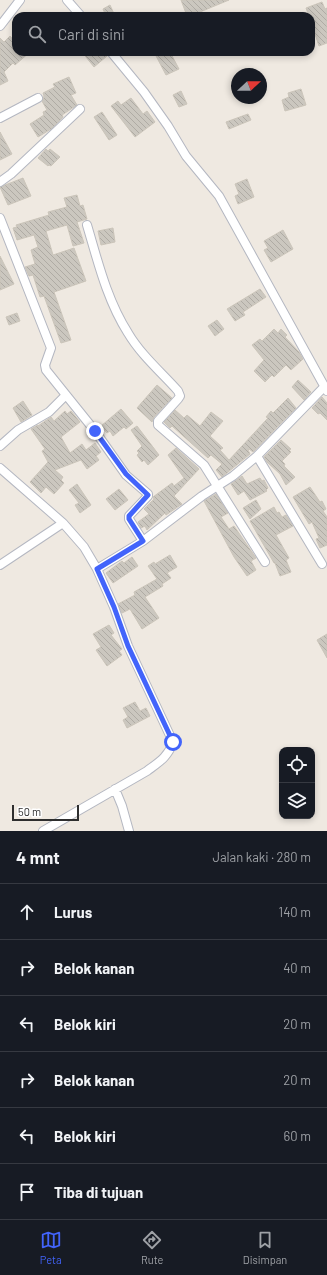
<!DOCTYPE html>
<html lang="id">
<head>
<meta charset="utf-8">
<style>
  body { margin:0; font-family:Barlow,sans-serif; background:#20242c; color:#f1f3f6 }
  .controls { position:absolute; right:12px; bottom:12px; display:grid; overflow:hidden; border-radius:8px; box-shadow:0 2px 6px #0003 }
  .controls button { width:36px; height:36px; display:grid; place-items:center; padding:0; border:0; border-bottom:1px solid #363941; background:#171b24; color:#f1f3f6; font:20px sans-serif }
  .compass { position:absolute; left:231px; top:68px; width:36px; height:36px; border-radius:50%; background:#171b24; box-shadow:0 2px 6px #0003; rotate:68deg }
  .scale { position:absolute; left:12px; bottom:10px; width:67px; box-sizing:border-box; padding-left:4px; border:2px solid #2e2e2e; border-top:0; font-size:11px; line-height:14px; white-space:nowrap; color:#2e2e2e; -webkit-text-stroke:3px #fff; paint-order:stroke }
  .stop { position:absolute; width:12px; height:12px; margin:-9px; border:3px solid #4264fb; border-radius:50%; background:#fff }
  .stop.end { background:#4264fb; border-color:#fff; box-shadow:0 1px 4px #0008 }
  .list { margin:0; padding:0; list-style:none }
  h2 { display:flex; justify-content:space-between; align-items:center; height:52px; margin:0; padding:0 16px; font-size:17px }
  h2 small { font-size:13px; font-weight:400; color:#9ea1a6 }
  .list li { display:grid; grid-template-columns:26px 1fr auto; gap:12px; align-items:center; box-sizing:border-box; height:56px; padding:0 16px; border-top:1px solid #363941 }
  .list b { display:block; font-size:15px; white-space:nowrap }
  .list em { font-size:13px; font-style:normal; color:#9ea1a6 }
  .icon { flex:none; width:22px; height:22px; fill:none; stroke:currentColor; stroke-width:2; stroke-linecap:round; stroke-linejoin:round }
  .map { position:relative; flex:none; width:327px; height:831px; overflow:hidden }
  .search { position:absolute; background:#171b24; box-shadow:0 2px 6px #0003; left:12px; right:12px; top:12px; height:44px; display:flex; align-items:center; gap:10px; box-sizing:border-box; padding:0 14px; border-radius:12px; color:#9ea1a6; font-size:15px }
  .sheet { height:388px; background:#171b24 }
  nav { display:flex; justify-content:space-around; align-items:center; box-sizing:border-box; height:56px; border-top:1px solid #363941; background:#171b24; font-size:11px; color:#9ea1a6 }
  nav a { display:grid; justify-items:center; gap:2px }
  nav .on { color:#4264fb }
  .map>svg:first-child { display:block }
  .building { fill:url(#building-back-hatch); stroke:#cbc5ba }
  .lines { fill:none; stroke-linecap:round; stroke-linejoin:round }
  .minor-casing { stroke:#b4b7c1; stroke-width:10 }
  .minor { stroke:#fff; stroke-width:8 }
  .route { stroke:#4264fb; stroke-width:5 }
</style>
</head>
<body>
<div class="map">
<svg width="327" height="831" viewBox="0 0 327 831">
  <defs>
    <pattern id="building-back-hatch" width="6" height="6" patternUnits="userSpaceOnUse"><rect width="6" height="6" fill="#cbc7bf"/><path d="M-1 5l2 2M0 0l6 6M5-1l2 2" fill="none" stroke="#afaba4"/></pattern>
  </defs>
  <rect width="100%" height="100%" fill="#efe9e1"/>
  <path class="building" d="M181 0H229L200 12 201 16H187Z
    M322 2 325 9 327 8V43L319 46 311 22V16H309L306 8Z
    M110 5 115 16H106L103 9Z
    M10 36 16 43V52H30L15 65 13 63 4 72 8 81 0 85V38L4 42Z
    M82 52H106L107 56 94 67Z
    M154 52H170L179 69 166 75Z
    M69 77 76 93 71 95 77 105 62 115 63 117 51 129 38 137 30 124 44 115 43 112 47 110 42 101 44 96 43 93 55 87 53 84Z
    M301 89 306 105 285 111 282 100 289 97 288 93Z
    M181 91 187 104 179 107 173 95Z
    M131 98 143 114 147 111 155 122 135 137 111 106 118 101 121 105Z
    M102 112 117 135 109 140 94 117Z
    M248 114 251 120 229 129 226 122Z
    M0 132 12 154 0 160Z
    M46 149 48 151 50 149 60 157 51 166 49 165 48 166 38 158Z
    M23 178 31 196 8 205 0 187Z
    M247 179 254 197 238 204 235 196 239 194 235 184Z
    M77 195 80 206 83 205 87 219 77 222 84 243 73 246 67 225 46 231 53 255 74 248 86 281 54 292 71 340 61 343 44 296 40 297 33 275 29 276 25 267 35 264 31 250 38 247 34 235 17 240 13 228 17 227 16 225 49 215 48 212 67 207 64 198Z
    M113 228 115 242 101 245 98 231Z
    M283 230 293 249 271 262 264 250 268 248 264 241Z
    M0 256 14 284 0 290Z
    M260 289 266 297 243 312 245 315 235 321 227 309Z
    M17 313 20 321 9 325 6 317Z
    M217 320 224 329 215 336 208 326Z
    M274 329 278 333 281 329 287 335 285 337 299 352 303 359 291 370 286 365 274 377 272 375 265 382 254 371 264 360 252 345 260 339 262 341Z
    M298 380 311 392 304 400 292 387Z
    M157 385 172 398 154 417 152 422 137 408Z
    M322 397 327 403V420L320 413 318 414 312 408Z
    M288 398 296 408 253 452 249 449 248 450 250 454 222 477 216 470 222 464 211 455 208 458 172 426 170 428 164 422 175 410 184 418 187 415 200 426 211 412 223 421 210 436 223 448 220 450 229 460 268 418 266 417 271 411 273 413Z
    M23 401 32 415 21 422 13 408Z
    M121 409 133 423 126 429 124 427 113 436 110 431 107 433 101 426Z
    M65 411 67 414 71 411 80 422 61 437 70 453 82 444 86 450 95 443 101 452 96 456 99 460 87 469 81 460 55 470 63 477 61 480 64 483 54 494 46 487 41 493 30 482 48 462 42 451 45 449 31 429 38 425V426L51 417 54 421Z
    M137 426 159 455 148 465 144 460 142 462 137 455 139 453 137 451 142 446 131 430Z
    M281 440 291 449 289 450 291 452 282 461 285 464 284 466 295 477 286 485 280 474 267 462 264 457Z
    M176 448 199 469 174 496 182 504 166 515 165 513 147 530 145 526 141 528 138 522 149 514 144 509 154 499 153 497 172 483 174 486 184 478 168 455Z
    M242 476 247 484 260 478 262 481 264 480 268 488 266 490 267 491 250 500 244 491 238 495 231 484Z
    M77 484 91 505 80 513 75 505 79 503 69 490Z
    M310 487 320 502 322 501 326 509 323 511 327 517V545L320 548 316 539 319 538 312 522 309 524 293 497Z
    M119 489 128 500 115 510 106 499Z
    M216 494 228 513 221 517 229 529 234 526 256 558 251 561 256 570 247 576 234 557 204 501Z
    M256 500 261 509 250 519 243 508Z
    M274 507 277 513 279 512 282 517 286 515 293 526 276 535 289 558 286 560 291 572 280 576 275 563H274L250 521Z
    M170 555 177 567 167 573 171 578 162 584 163 586 145 597 159 618 142 629 130 609 122 613 118 604 135 595 134 592 157 579 148 566 154 562 155 564Z
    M132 557 138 566 113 583 106 573 122 561 124 563Z
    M109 625 114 633 111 635 122 649 119 651 122 655 107 666 96 650 101 647 93 634Z
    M327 634V658L317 640Z
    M135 702 140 711 146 708 150 716 127 728 123 720 128 717 123 708Z"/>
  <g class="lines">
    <g class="minor-casing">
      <path id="minor" d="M67 0 81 16
        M0 26 20 0
        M111 52 144 92 168 126 186 156 219 196 327 391
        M0 118 38 98
        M0 182 11 174 80 109
        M0 218 51 348 45 365 46 370 95 431 126 475 148 494V496L129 516V519L143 541
        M87 225C98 262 107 300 128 333 141 355 161 372 178 391L180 396 178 399 158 421V425L204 465 265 562
        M0 446 18 430 49 412 66 395
        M257 456 322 564
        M0 468 63 523 84 547 97 569 143 541 202 496 233 476 257 456 325 386
        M0 565 63 523
        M115 789 122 806 129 831
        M43 831 147 771C159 762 168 757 173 742L128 646 114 607 97 569"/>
    </g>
    <use href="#minor" class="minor"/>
  </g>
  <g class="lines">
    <path class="route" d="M95 431 126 474 148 495 129 516V519L143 541 97 569 114 607 128 646 173 742"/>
  </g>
</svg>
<div class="controls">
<button><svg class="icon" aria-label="locate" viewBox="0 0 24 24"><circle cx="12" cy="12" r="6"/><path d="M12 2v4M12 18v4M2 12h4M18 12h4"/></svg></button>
<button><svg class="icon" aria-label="layers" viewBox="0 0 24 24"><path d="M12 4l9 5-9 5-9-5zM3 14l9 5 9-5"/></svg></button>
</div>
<svg class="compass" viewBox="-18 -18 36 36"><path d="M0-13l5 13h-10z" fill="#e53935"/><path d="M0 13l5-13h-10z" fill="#9ea1a6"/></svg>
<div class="scale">50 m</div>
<div class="stop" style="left:173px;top:742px"></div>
<div class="stop end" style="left:95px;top:431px"></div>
<div class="search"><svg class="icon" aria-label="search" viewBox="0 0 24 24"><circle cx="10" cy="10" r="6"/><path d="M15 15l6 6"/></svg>Cari di sini</div>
</div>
<section class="sheet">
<h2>4 mnt<small>Jalan kaki · 280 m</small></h2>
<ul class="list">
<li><svg class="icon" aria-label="ahead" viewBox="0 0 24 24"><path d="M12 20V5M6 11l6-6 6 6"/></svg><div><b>Lurus</b></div><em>140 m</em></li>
<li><svg class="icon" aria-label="right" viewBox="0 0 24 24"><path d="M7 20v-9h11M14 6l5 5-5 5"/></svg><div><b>Belok kanan</b></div><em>40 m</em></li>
<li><svg class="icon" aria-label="left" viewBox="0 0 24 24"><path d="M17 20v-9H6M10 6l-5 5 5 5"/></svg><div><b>Belok kiri</b></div><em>20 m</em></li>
<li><svg class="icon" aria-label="right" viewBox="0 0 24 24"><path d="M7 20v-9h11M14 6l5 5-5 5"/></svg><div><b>Belok kanan</b></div><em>20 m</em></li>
<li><svg class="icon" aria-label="left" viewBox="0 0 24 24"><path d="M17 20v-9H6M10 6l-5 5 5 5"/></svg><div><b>Belok kiri</b></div><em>60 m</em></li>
<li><svg class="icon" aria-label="arrive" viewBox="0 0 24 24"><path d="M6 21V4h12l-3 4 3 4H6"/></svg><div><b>Tiba di tujuan</b></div></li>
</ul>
</section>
<nav>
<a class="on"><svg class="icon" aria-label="map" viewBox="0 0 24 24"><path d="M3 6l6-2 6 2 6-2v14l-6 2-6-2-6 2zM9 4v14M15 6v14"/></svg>Peta</a>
<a><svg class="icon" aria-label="directions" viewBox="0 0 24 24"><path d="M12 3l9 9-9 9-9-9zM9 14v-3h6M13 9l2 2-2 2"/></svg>Rute</a>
<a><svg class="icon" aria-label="saved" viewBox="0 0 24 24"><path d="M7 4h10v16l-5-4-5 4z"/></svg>Disimpan</a>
</nav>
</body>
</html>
